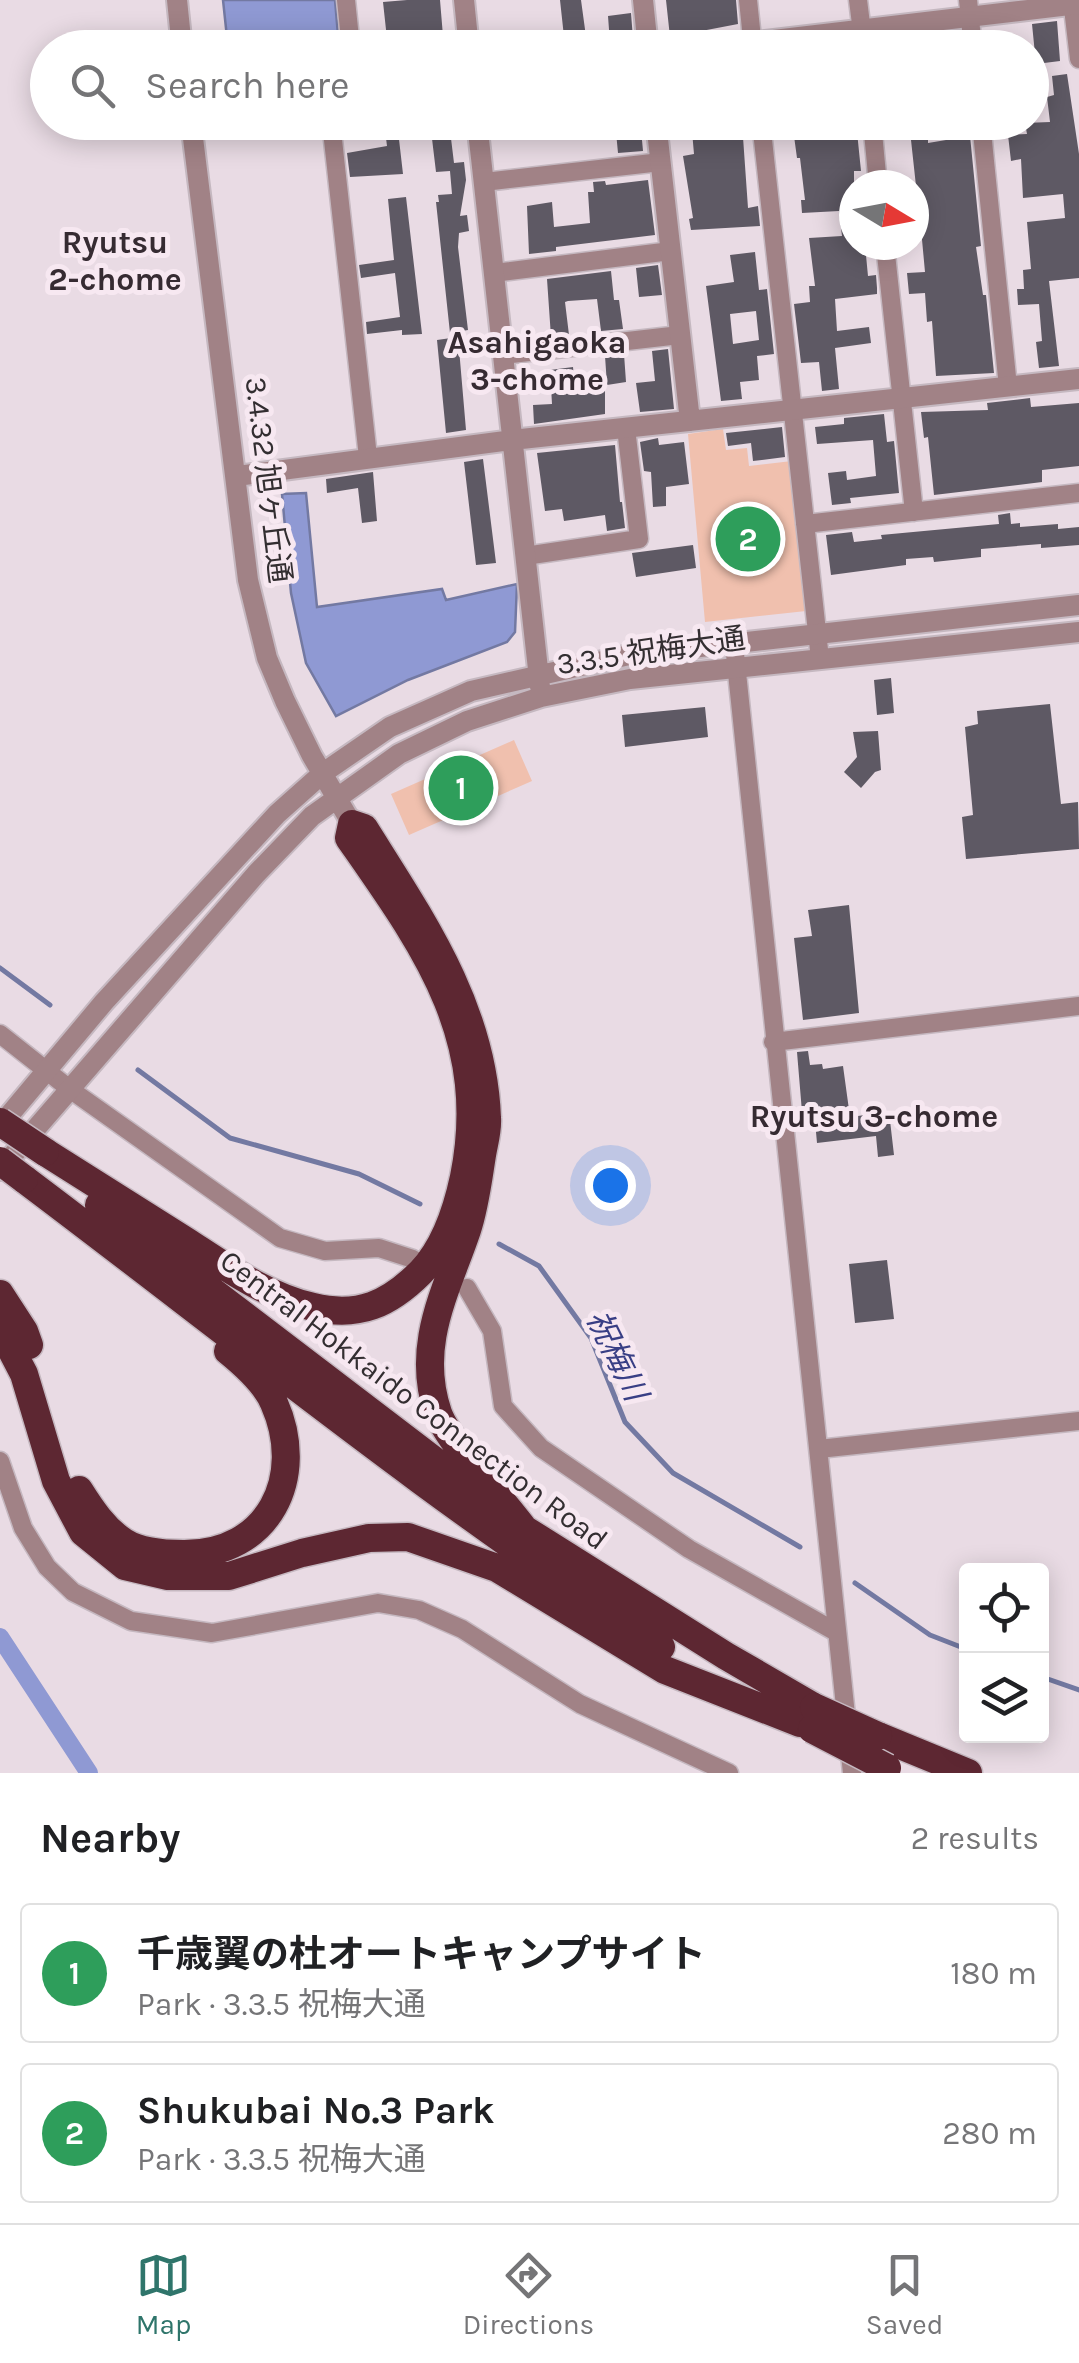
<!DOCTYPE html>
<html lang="en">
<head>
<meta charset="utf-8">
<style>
  body { margin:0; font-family:Karla,"Noto Sans JP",sans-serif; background:#f6f6f6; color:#202124 }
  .controls { position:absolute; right:30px; bottom:30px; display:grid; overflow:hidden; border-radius:10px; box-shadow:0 5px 25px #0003 }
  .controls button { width:90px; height:90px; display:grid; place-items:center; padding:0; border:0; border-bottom:2px solid #e0e0e0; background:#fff; color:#202124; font:50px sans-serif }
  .compass { position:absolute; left:839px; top:170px; width:90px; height:90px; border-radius:50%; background:#fff; box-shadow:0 5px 25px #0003; rotate:100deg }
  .you { position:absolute; left:610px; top:1185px; width:35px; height:35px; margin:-25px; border:8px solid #fff; border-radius:50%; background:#1a73e8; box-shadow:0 0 0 15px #1a73e833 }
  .badge { display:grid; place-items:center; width:65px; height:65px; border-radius:50%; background:#2f756b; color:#fff; font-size:32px; font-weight:700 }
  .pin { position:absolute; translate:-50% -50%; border:5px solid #fff; box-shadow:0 2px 10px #0006 }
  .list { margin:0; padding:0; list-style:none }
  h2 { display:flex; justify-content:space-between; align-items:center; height:130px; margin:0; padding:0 40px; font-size:42px }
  h2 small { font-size:32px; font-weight:400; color:#757577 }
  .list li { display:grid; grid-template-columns:65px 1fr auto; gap:30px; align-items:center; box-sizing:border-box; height:140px; margin:0 20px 20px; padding:0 20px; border:2px solid #e0e0e0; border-radius:10px }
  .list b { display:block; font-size:38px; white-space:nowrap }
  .list p { margin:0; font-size:32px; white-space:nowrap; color:#757577 }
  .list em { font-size:32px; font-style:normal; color:#757577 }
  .icon { flex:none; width:55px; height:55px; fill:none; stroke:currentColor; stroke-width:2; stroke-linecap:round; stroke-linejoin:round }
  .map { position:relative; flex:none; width:1079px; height:1773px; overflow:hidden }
  .search { position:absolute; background:#fff; box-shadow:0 5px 25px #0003; left:30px; right:30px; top:30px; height:110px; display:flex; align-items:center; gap:25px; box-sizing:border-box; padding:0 35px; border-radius:55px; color:#757577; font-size:38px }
  .sheet { height:450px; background:#fff }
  nav { display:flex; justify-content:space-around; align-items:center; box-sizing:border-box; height:140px; border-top:2px solid #e0e0e0; background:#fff; font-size:28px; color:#757577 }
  nav a { display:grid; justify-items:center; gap:5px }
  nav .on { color:#2f756b }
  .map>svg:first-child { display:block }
  .green { fill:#f0c0ae }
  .water { fill:#8f99d3; stroke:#7379a2; stroke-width:2.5 }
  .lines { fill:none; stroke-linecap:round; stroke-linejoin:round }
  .stream { stroke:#7379a2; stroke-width:5 }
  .canal { stroke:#8f99d3; stroke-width:18 }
  .building { fill:#5e5964; fill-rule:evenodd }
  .minor-casing { stroke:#c5b8c0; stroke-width:21 }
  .tertiary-casing { stroke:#c5b8c0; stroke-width:24 }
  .trunk-casing { stroke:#c5b8c0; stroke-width:31 }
  .minor { stroke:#a18286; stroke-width:18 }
  .tertiary { stroke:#a18286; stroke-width:20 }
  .trunk { stroke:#5d2732; stroke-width:28 }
  .trunk-bridge-casing { stroke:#c5b8c0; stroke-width:31; stroke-linecap:butt }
  .trunk-bridge { stroke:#5d2732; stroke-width:28 }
  .labels { text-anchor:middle; stroke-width:10; stroke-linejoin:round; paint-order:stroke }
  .street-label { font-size:30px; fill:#332e31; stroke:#f7e8f1 }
  .neighbourhood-label { font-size:32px; font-weight:bold; fill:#362b32; stroke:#f7e8f1 }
  .water-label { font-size:32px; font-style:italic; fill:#393f85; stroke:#f7e8f1 }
</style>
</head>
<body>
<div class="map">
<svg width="1079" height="1773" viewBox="0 0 1079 1773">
  <rect width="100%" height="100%" fill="#e9dbe4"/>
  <path class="green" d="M723 429 726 450 747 448 749 466 792 461 806 611 705 622 688 434Z
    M514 740 532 781 409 835 391 794Z"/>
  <path class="water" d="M223 0H335L339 47H228Z
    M306 493 317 607 442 589 446 600 517 584 515 632 507 642 408 680 336 716 306 663 291 593 282 494Z"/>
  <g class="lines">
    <path class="stream" d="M0 968 50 1005
      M138 1070 230 1138 359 1174 420 1204
      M499 1244 539 1266 591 1338 625 1422 673 1473 800 1547
      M855 1583 930 1635 966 1649
      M1042 1677 1079 1690"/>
    <path class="canal" d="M0 1637 89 1773"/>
  </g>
  <path class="building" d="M407 0H440L444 48H388L383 2Z
    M560 0H581L587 44 565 46Z
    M666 0H736L738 24 670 37Z
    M631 13 633 39 610 43 608 16Z
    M1057 21 1060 61 1036 64 1032 24Z
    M1067 74 1079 154V278L1049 281 1059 366 1039 368 1036 342 1042 341 1039 304 1018 305 1017 289H1024L1023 270 1031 269 1027 222 1065 218 1063 194 1023 198 1021 159 1011 161 1008 135 1027 134 1025 123 1050 122 1047 97 1054 95 1052 76Z
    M384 122H397L403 174 350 177 347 153 387 146Z
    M430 122H449L454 163 464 162 466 180 460 216 467 215 469 231 459 233 458 247 468 330 450 333 436 202H439L438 195 452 194 450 171 436 172Z
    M700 122 742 123 748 208 758 206 760 226 691 230 689 219 693 218 683 156 694 154 692 131 701 130Z
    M803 122H856L861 171H854V245H865L868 276 876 275 877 288V294L835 299 837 331 869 327 871 343 835 348 839 389 822 391 819 362 801 363 794 304 810 302 809 286H815L809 238 842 236 839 211 802 213 801 200H805L800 158H797L794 136 782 137 781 125Z
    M641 129 643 151 618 153 616 132Z
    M970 136 981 246 976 247 983 295H986L994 373 936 376 932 321 927 322 925 293 909 294 907 273 925 272 919 207 914 208 916 186 911 140 928 138V143Z
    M648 180 655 235 556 247V251L529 254 527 206 552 202 554 227 590 223 588 192H594L593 182 605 181 606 185Z
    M406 197 422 334 402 335V330L367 334 366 322 400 317 395 273 361 278 359 265 394 260 388 199Z
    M755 252 759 290 767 289 774 354 757 356 759 380 740 382 742 399 721 401 706 286 734 282 730 255ZM756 311 759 340 733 344 730 314Z
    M658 265 662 295 639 297 636 268Z
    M611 271 614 300H619L623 329 601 331 597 299 568 301 565 302 569 335 551 337 547 279Z
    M458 337 466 430 446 433 437 340Z
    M668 349 674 409 640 412 636 383 655 381 652 351Z
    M624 354 626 382 607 385 605 356Z
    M573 367 575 390 605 386V414L534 424 533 405 552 404 550 370Z
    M1030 398 1031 407 1079 403V466L1042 470V482L934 495 928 437 924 438 921 412 988 410 987 403Z
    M884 414 887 442 894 441 899 493 850 498 851 503 832 505 828 473 846 471 847 480 876 476 873 440 817 444 815 427 844 424V418Z
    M782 427 785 457 753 461 751 443 728 446 726 433Z
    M658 438 659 445 684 442 689 484 666 487V506L653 507 651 472 644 471 640 442Z
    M615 445 620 502H622L625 528 607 531 605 515 564 521 562 509 545 511 537 453Z
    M483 459 496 563 476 565 464 462Z
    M373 472 377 521 362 523 358 488 327 493 326 479Z
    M1010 513 1011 524 1020 523V527L1058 524V529L1079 527V545L1041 548V544L981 549V557L934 562 933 557 906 559V565L831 575 826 535 852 532 854 542 882 539 881 535 999 524 998 515Z
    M693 545 696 568 636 577 632 553Z
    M891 678 894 713 877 715 874 680Z
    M1050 704 1061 804 1078 802 1079 849 966 859 962 817 973 815 965 727 978 724 977 711Z
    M705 707 708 737 625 747 622 715Z
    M878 731 881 770 875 772 861 788 844 772 857 757 853 732Z
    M849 905 859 1013 803 1020 794 938 812 936 808 910Z
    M808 1051 810 1065 822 1064 823 1069 843 1066 850 1117 889 1112 894 1155 878 1157 876 1136 817 1143 814 1110 802 1112 797 1052Z
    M887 1260 894 1319 855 1323 849 1264Z"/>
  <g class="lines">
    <g class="minor-casing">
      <path id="minor" d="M346 0 351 48
        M748 0 753 48
        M858 0 864 48
        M968 0 973 48
        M1072 0 1079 59
        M331 122 368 457
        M761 122 820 659
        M872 122 878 185
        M981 122 1008 387
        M484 182 661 162
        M885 245 914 512
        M494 273 671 251
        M503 355 680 335
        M805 524 1079 493
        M525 556 639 539 626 428
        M734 644 852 1773
        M0 1034 71 1090 280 1238 325 1251 379 1248 413 1259
        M773 1042 1079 1006
        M467 1288 492 1331 503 1406 541 1448 689 1549 836 1632
        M819 1449 1079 1421
        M0 1461 23 1528 47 1567 73 1592 131 1621 212 1633 378 1603 419 1610 462 1629 580 1704 729 1773"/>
    </g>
    <g class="tertiary-casing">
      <path id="tertiary" d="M177 0 182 48
        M464 0 469 48
        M643 0 648 48
        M705 48 1079 4
        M191 122 248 580 267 658 285 701 312 756 352 824
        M477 122 540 687
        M656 122 690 421
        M237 476 512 440 1079 379
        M0 1126 104 1002 277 814 323 773 390 727 471 691 629 655 1079 605
        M0 1170 256 874 312 816 399 754 467 721 541 697 630 679 1079 632"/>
    </g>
    <g class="trunk-casing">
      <path id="trunk" d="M45 1152C92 1182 139 1211 186 1241 226 1267 266 1296 313 1307 359 1318 389 1304 421 1272 445 1247 457 1210 464 1177 492 1037 425 947 349 838L352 824 364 828C421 919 483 1007 487 1118 488 1130 484 1143 482 1155 478 1180 475 1206 467 1230 446 1292 415 1345 438 1413 448 1441 504 1502 524 1529
        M24 1179C234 1337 440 1505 661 1647
        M99 1205 524 1529 726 1656 814 1707
        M0 1294 24 1331 29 1345
        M0 1328 24 1374 56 1481 83 1532 125 1566 168 1576H229L302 1553 369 1538 408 1537 497 1568 665 1670 800 1723
        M79 1490C91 1509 104 1529 124 1542 140 1552 165 1554 183 1554 269 1555 307 1477 274 1403 266 1384 244 1364 228 1351
        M878 1736 968 1773"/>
    </g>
    <use href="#minor" class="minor"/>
    <use href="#tertiary" class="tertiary"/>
    <use href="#trunk" class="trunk"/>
    <g class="trunk-bridge-casing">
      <path id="trunk-bridge" d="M0 1122 45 1152
        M0 1161 24 1179
        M814 1707 878 1736
        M812 1729 887 1768"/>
    </g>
    <use href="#trunk-bridge" class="trunk-bridge"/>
  </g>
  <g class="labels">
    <g class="street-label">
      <text transform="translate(268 480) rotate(83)" y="10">3.4.32 旭ヶ丘通</text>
      <text transform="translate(651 651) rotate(-8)" y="10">3.3.5 祝梅大通</text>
      <text transform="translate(414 1400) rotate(37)" y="10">Central Hokkaido Connection Road</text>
    </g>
    <g class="neighbourhood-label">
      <text x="115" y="253">Ryutsu<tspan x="115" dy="37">2-chome</tspan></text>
      <text x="537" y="353">Asahigaoka<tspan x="537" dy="37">3-chome</tspan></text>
      <text x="874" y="1127">Ryutsu 3-chome</text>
    </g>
    <g class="water-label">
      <text transform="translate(617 1355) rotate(64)" y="11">祝梅川</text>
    </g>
  </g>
</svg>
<div class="controls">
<button><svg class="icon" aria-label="locate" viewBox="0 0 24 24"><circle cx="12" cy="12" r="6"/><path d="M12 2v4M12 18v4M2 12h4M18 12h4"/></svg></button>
<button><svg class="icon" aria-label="layers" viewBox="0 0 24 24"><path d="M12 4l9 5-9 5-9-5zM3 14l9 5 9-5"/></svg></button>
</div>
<svg class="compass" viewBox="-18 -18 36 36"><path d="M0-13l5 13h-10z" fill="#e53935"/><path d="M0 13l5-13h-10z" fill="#757577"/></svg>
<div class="you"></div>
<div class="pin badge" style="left:461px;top:788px;background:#2e9e5b">1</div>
<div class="pin badge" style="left:748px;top:539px;background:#2e9e5b">2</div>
<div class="search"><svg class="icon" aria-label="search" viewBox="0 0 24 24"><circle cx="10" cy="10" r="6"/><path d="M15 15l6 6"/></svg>Search here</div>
</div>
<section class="sheet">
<h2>Nearby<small>2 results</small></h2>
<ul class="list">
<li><span class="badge" style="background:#2e9e5b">1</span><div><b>千歳翼の杜オートキャンプサイト</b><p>Park · 3.3.5 祝梅大通</p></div><em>180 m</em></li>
<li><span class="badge" style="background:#2e9e5b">2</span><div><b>Shukubai No.3 Park</b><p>Park · 3.3.5 祝梅大通</p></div><em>280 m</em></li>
</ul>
</section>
<nav>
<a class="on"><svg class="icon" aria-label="map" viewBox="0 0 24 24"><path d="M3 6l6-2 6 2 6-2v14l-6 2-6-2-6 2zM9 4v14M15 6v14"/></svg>Map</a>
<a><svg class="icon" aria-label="directions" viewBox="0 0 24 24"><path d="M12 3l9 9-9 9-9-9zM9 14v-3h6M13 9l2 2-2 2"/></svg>Directions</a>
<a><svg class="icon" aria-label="saved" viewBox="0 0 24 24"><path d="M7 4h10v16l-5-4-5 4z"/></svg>Saved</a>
</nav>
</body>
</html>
